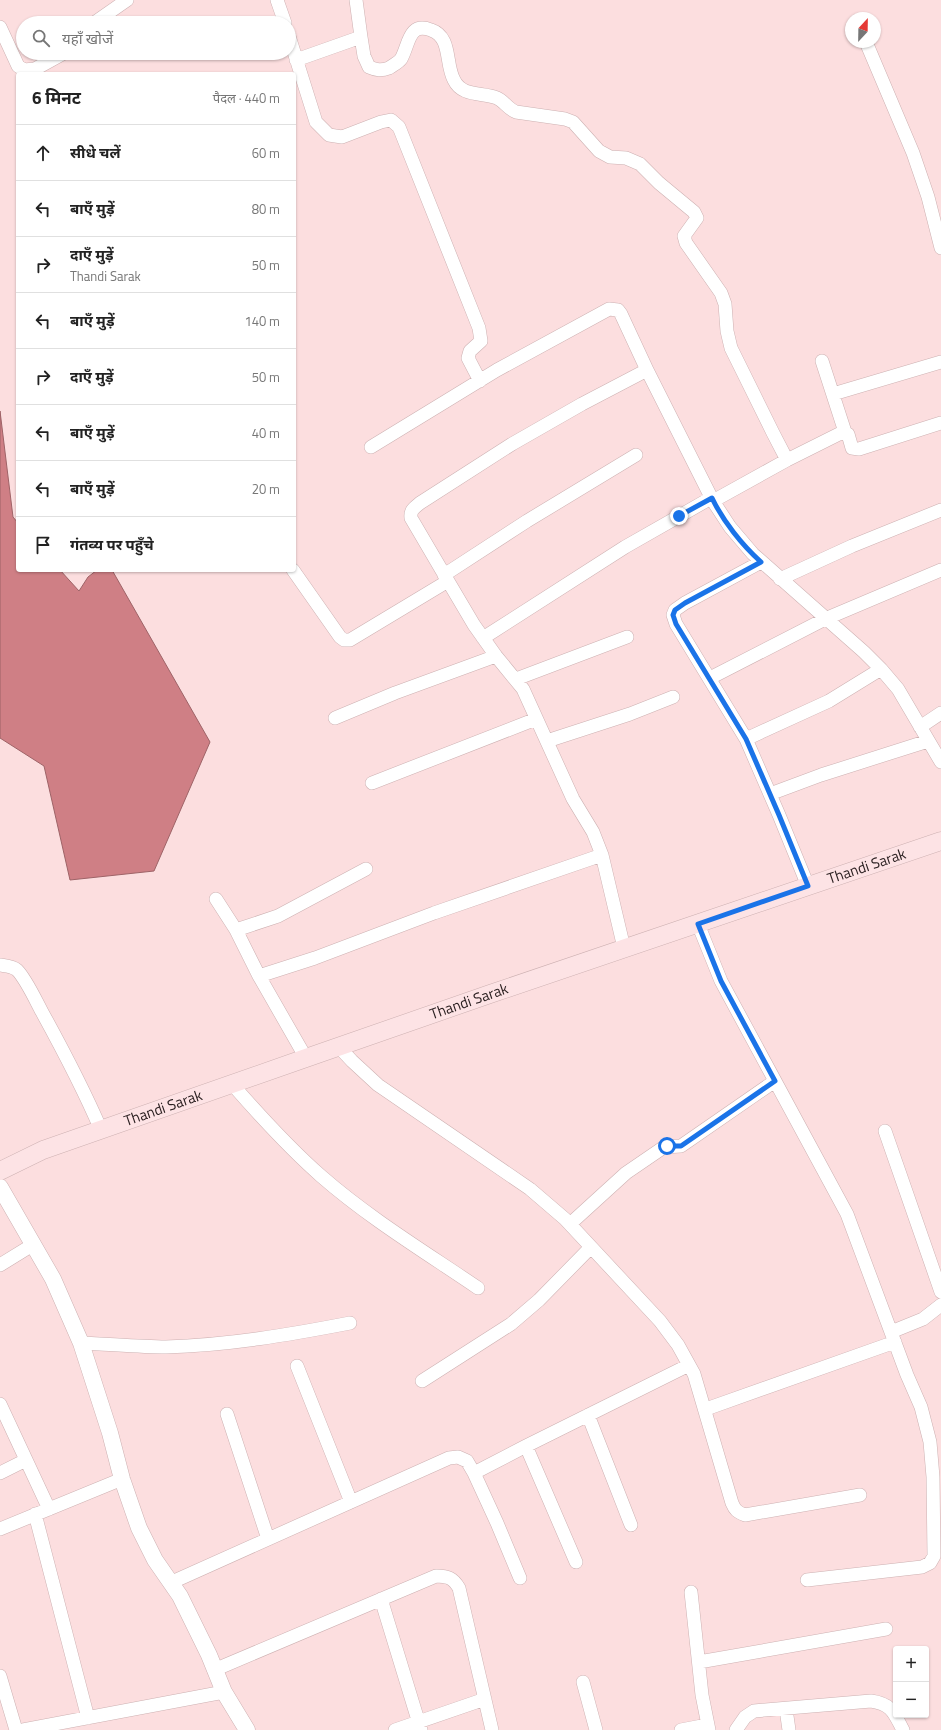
<!DOCTYPE html>
<html lang="hi">
<head>
<meta charset="utf-8">
<style>
  body { margin:0; font-family:"Titillium Web","Noto Sans Devanagari",sans-serif; background:#f2f2f2; color:#222 }
  .controls { position:absolute; right:12px; bottom:12px; display:grid; overflow:hidden; border-radius:4px; box-shadow:0 1px 3px #0004 }
  .controls button { width:36px; height:36px; display:grid; place-items:center; padding:0; border:0; border-bottom:1px solid #e0e0e0; background:#fff; color:#222; font:20px sans-serif }
  .compass { position:absolute; left:845px; top:12px; width:36px; height:36px; border-radius:50%; background:#fff; box-shadow:0 1px 3px #0004; rotate:22deg }
  .stop { position:absolute; width:12px; height:12px; margin:-9px; border:3px solid #1a73e8; border-radius:50%; background:#fff }
  .stop.end { background:#1a73e8; border-color:#fff; box-shadow:0 1px 4px #0008 }
  .list { margin:0; padding:0; list-style:none }
  h2 { display:flex; justify-content:space-between; align-items:center; height:52px; margin:0; padding:0 16px; font-size:17px }
  h2 small { font-size:13px; font-weight:400; color:#767676 }
  .list li { display:grid; grid-template-columns:26px 1fr auto; gap:12px; align-items:center; box-sizing:border-box; height:56px; padding:0 16px; border-top:1px solid #e0e0e0 }
  .list b { display:block; font-size:15px; white-space:nowrap }
  .list p { margin:0; font-size:13px; white-space:nowrap; color:#767676 }
  .list em { font-size:13px; font-style:normal; color:#767676 }
  .icon { flex:none; width:22px; height:22px; fill:none; stroke:currentColor; stroke-width:2; stroke-linecap:round; stroke-linejoin:round }
  .map { position:relative; flex:none; width:941px; height:1730px; overflow:hidden }
  .search { position:absolute; background:#fff; box-shadow:0 1px 3px #0004; left:16px; top:16px; width:280px; height:44px; display:flex; align-items:center; gap:10px; box-sizing:border-box; padding:0 14px; border-radius:22px; color:#767676; font-size:15px }
  .panel { position:absolute; background:#fff; box-shadow:0 1px 3px #0004; left:16px; top:72px; width:280px; height:500px; border-radius:4px }
  .map>svg:first-child { display:block }
  .water { fill:#cf7f85; stroke:#9e6367 }
  .lines { fill:none; stroke-linecap:round; stroke-linejoin:round }
  .minor-casing { stroke:#cdb1b2; stroke-width:14 }
  .tertiary-casing { stroke:#cdb1b2; stroke-width:17 }
  .secondary-casing { stroke:#cdb1b2; stroke-width:19 }
  .minor { stroke:#fff; stroke-width:13 }
  .tertiary { stroke:#fff; stroke-width:16 }
  .secondary { stroke:#fde3e5; stroke-width:18 }
  .route { stroke:#1a73e8; stroke-width:5 }
  .labels { text-anchor:middle; stroke-width:3; stroke-linejoin:round; paint-order:stroke }
  .street-label { font-size:15px; fill:#2c2122; stroke:#fff }
</style>
</head>
<body>
<div class="map">
<svg width="941" height="1730" viewBox="0 0 941 1730">
  <rect width="100%" height="100%" fill="#fcdedf"/>
  <path class="water" d="M0 411 13 517 18 523V570H60L79 591 88 577 97 570H112L210 742 154 871 70 880 44 766 0 738Z"/>
  <g class="lines">
    <g class="minor-casing">
      <path id="minor" d="M277 0 285 23
        M356 0 361 37
        M94 23 127 0
        M0 27 18 66 24 70 35 69 64 53
        M289 36 316 122 329 135 342 137 381 122 391 120 399 127 479 328 481 341 470 351 468 358 480 381
        M866 42 913 153 928 197 941 248
        M296 60 361 37 364 56 369 67C376 70 381 71 389 68 393 65 398 63 401 59 409 46 408 21 431 30 452 37 445 64 454 80 462 97 482 92 497 98 504 101 508 109 516 112L565 119 573 122 599 151 610 157 626 158 640 164 659 183 694 212 697 218 684 236 686 243 721 293 725 304 727 331 731 348 773 433 787 460 713 501
        M822 361 845 432
        M833 394 941 362
        M371 447 497 370 609 309 618 310 621 314 647 370
        M787 460 843 432 848 434 852 448 859 449 941 423
        M761 562 685 603 675 610 673 615 676 624 746 739 779 815 808 886
        M293 570 340 637 344 640H350L448 581 474 625 496 656 523 689 573 799 593 832 602 855 624 948
        M444 575 527 521 636 455
        M780 579 852 546 941 510
        M448 581 411 518C410 510 414 508 420 503L512 444 582 404 647 370 713 501 730 527 753 554 864 652 881 669 898 689 941 762
        M483 638 625 547 711 498
        M710 678 825 619 941 570
        M516 679 627 637
        M335 718 395 693 496 656
        M920 727 941 713
        M746 739 829 701 881 669
        M547 741 630 714 673 697
        M372 783 536 719
        M770 794 821 775 928 741
        M216 899 236 930 259 976 306 1058
        M698 924 721 981 847 1214 907 1375 921 1407 930 1442 933 1477 934 1556 930 1563 922 1567 807 1580
        M236 930 278 916 366 869
        M0 965C6 966 12 966 17 970 26 979 36 1001 42 1012 64 1052 83 1088 101 1130
        M259 976 315 958 434 913 602 855
        M339 1047 352 1061 378 1085 530 1189 565 1219 660 1321 678 1345 694 1374 732 1503C735 1510 737 1512 745 1515L860 1495
        M232 1084C260 1116 289 1148 321 1176 369 1218 425 1252 478 1288
        M885 1131 941 1292
        M570 1224 626 1173 664 1147 681 1146 775 1081
        M0 1265 34 1244
        M891 1332 923 1319 941 1305
        M81 1343C109 1344 138 1347 166 1347 229 1345 288 1335 350 1323
        M297 1366 351 1502
        M422 1381 511 1324 539 1300 591 1247
        M0 1404 49 1509
        M706 1409 895 1342
        M227 1414 268 1539
        M588 1415 631 1525
        M526 1446 576 1562
        M0 1473 26 1460
        M474 1473 526 1446 689 1365
        M35 1514 88 1718
        M0 1529 122 1479
        M170 1583 449 1458 458 1457 467 1461 474 1473 497 1523 520 1578
        M691 1592 702 1695 709 1730
        M381 1599 421 1730
        M699 1662 886 1629
        M214 1670 436 1576C448 1576 453 1578 459 1588L492 1730
        M0 1676 16 1730
        M583 1682 596 1730
        M786 1709 789 1730
        M23 1730 224 1692
        M395 1730 485 1699
        M681 1730 707 1725
        M736 1730 745 1717 754 1711 871 1701C892 1704 894 1713 903 1730"/>
    </g>
    <g class="tertiary-casing">
      <path id="tertiary" d="M0 1187 53 1279 81 1343 110 1433 122 1479 139 1528 155 1560 180 1596 209 1655 224 1692 247 1730"/>
    </g>
    <g class="secondary-casing">
      <g id="secondary">
        <path id="s1" d="M0 1171 43 1150 306 1058 490 994 941 841"/>
      </g>
    </g>
    <use href="#minor" class="minor"/>
    <use href="#tertiary" class="tertiary"/>
    <use href="#secondary" class="secondary"/>
  </g>
  <g class="lines">
    <path class="route" d="M667 1146H681L775 1081 721 981 698 924 808 886 779 815 746 739 676 624 673 615 675 610 685 603 761 562C742 545 723 521 712 498L679 516"/>
  </g>
  <g class="labels">
    <g class="street-label">
      <text dy="5" stroke="none"><textPath href="#s1" startOffset="919">Thandi Sarak</textPath></text>
      <text dy="5" stroke="none"><textPath href="#s1" startOffset="499">Thandi Sarak</textPath></text>
      <text dy="5" stroke="none"><textPath href="#s1" startOffset="175">Thandi Sarak</textPath></text>
    </g>
  </g>
</svg>
<div class="controls">
<button>+</button>
<button>−</button>
</div>
<svg class="compass" viewBox="-18 -18 36 36"><path d="M0-13l5 13h-10z" fill="#e53935"/><path d="M0 13l5-13h-10z" fill="#767676"/></svg>
<div class="stop" style="left:667px;top:1146px"></div>
<div class="stop end" style="left:679px;top:516px"></div>
<div class="search"><svg class="icon" aria-label="search" viewBox="0 0 24 24"><circle cx="10" cy="10" r="6"/><path d="M15 15l6 6"/></svg>यहाँ खोजें</div>
<section class="panel">
<h2>6 मिनट<small>पैदल · 440 m</small></h2>
<ul class="list">
<li><svg class="icon" aria-label="ahead" viewBox="0 0 24 24"><path d="M12 20V5M6 11l6-6 6 6"/></svg><div><b>सीधे चलें</b></div><em>60 m</em></li>
<li><svg class="icon" aria-label="left" viewBox="0 0 24 24"><path d="M17 20v-9H6M10 6l-5 5 5 5"/></svg><div><b>बाएँ मुड़ें</b></div><em>80 m</em></li>
<li><svg class="icon" aria-label="right" viewBox="0 0 24 24"><path d="M7 20v-9h11M14 6l5 5-5 5"/></svg><div><b>दाएँ मुड़ें</b><p>Thandi Sarak</p></div><em>50 m</em></li>
<li><svg class="icon" aria-label="left" viewBox="0 0 24 24"><path d="M17 20v-9H6M10 6l-5 5 5 5"/></svg><div><b>बाएँ मुड़ें</b></div><em>140 m</em></li>
<li><svg class="icon" aria-label="right" viewBox="0 0 24 24"><path d="M7 20v-9h11M14 6l5 5-5 5"/></svg><div><b>दाएँ मुड़ें</b></div><em>50 m</em></li>
<li><svg class="icon" aria-label="left" viewBox="0 0 24 24"><path d="M17 20v-9H6M10 6l-5 5 5 5"/></svg><div><b>बाएँ मुड़ें</b></div><em>40 m</em></li>
<li><svg class="icon" aria-label="left" viewBox="0 0 24 24"><path d="M17 20v-9H6M10 6l-5 5 5 5"/></svg><div><b>बाएँ मुड़ें</b></div><em>20 m</em></li>
<li><svg class="icon" aria-label="arrive" viewBox="0 0 24 24"><path d="M6 21V4h12l-3 4 3 4H6"/></svg><div><b>गंतव्य पर पहुँचे</b></div></li>
</ul>
</section>
</div>
</body>
</html>
